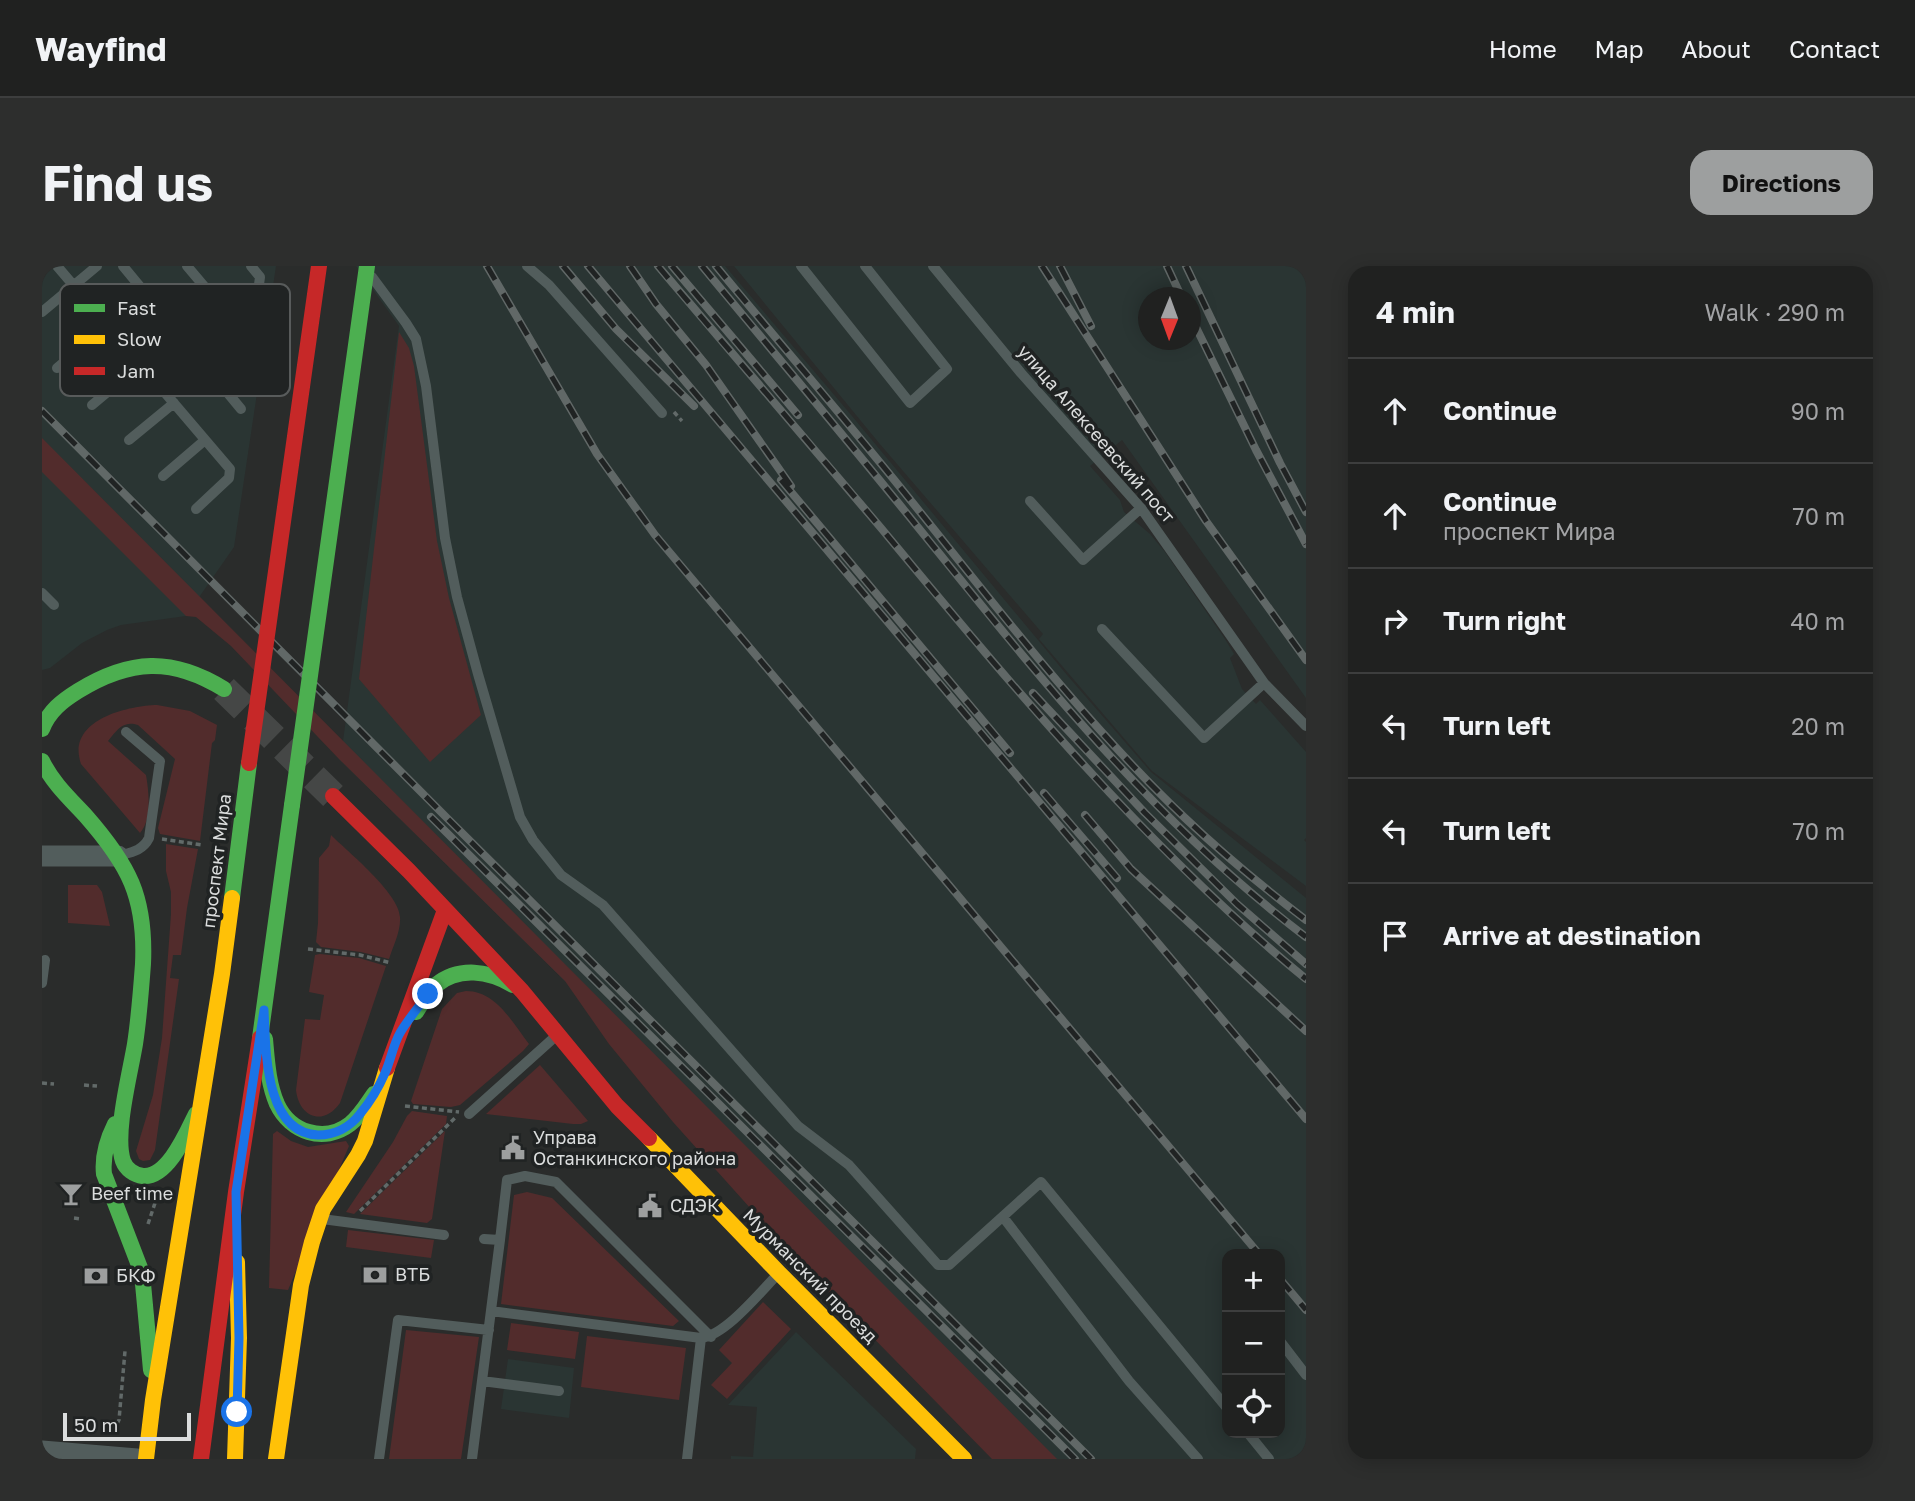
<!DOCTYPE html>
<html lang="en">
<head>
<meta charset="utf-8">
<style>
  body { margin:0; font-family:"Golos Text",sans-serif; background:#2d2e2d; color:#f1f3f6 }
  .controls { position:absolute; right:21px; bottom:21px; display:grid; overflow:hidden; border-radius:14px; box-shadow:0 4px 18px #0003 }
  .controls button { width:63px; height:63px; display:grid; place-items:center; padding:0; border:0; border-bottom:2px solid #3d3e3e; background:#202120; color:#f1f3f6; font:35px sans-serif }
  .compass { position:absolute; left:1096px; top:21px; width:63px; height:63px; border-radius:50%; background:#202120; box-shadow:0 4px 18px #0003; rotate:181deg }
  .scale { position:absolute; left:21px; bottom:18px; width:128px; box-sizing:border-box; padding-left:7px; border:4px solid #dbdddd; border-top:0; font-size:19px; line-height:24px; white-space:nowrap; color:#dbdddd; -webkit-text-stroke:5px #202323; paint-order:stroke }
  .stop { position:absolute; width:21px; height:21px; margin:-16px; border:5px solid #1a73e8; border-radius:50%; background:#fff }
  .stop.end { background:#1a73e8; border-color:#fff; box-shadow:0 2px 7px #0008 }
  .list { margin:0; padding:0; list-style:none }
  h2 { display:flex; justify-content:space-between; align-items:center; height:91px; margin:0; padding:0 28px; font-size:30px }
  h2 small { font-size:23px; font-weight:400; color:#a2a3a5 }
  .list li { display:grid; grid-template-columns:46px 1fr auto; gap:21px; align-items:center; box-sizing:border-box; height:105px; padding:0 28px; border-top:2px solid #3d3e3e }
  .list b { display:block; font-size:26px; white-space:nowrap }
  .list p { margin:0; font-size:23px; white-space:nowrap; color:#a2a3a5 }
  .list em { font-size:23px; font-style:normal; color:#a2a3a5 }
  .icon { flex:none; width:38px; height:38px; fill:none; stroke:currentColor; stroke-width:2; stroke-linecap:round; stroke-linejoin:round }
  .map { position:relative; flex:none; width:1264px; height:1193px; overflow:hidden; border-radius:21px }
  header { display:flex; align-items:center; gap:42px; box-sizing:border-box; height:98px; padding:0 35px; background:#202120; border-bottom:2px solid #3d3e3e }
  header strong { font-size:33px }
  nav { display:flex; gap:38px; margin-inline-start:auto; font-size:24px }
  .intro { display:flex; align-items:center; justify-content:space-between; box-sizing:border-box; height:168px; padding:0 42px }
  h1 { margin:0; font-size:49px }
  .button { padding:18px 32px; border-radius:21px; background:#9d9f9f; color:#111; font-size:24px; font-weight:700 }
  main { display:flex; gap:42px; padding:0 42px }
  aside { flex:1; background:#202120; border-radius:21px; box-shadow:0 4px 18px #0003 }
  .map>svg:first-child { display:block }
  .built { fill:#2a3533; fill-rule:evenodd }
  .green { fill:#522c2c }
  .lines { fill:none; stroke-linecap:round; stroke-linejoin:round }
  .secondary-tunnel { stroke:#454746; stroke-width:28; stroke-dasharray:28 14; stroke-linecap:butt }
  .path { stroke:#626a69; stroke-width:3.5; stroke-dasharray:5 3.5; stroke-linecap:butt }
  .lane { stroke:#525d5c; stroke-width:10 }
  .street { stroke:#525d5c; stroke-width:21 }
  .fast { stroke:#4caf50; stroke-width:16 }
  .slow { stroke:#ffc107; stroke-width:16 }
  .jam { stroke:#c62828; stroke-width:16 }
  .rail-casing { stroke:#616867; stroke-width:8 }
  .rail { stroke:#202323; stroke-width:5; stroke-dasharray:16; stroke-linecap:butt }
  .fast-bridge { stroke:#4caf50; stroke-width:16 }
  .jam-bridge { stroke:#c62828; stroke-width:16 }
  .route { stroke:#1a73e8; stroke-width:9 }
  .labels { text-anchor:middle; stroke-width:7; stroke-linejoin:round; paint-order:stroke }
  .street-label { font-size:18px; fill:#dbdddd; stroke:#202323 }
  .poi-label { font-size:18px; fill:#dbdddd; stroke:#202323; text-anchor:start }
  .key { fill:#202323; stroke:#585b5b; stroke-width:2 }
  .key-label { font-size:19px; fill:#dbdddd }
</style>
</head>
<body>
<header>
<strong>Wayfind</strong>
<nav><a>Home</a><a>Map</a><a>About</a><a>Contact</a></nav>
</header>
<div class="intro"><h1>Find us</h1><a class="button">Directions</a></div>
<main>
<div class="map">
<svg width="1264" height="1193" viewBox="0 0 1264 1193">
  <rect width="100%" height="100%" fill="#2a2c2b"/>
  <path class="built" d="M0 0H234L192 281 144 350 79 359 65 364 40 377 8 402 0 404Z
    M314 0H683L810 150 1025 409 1109 506 1264 632V1193H996L523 715 297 493 301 475 357 60ZM1185 988H1238V1167H1185Z
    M692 0H1264V432L1080 174 1048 200 1078 234 1082 246 1108 268 1123 286 1183 373 1192 388 1188 392 1200 423 1214 438 1218 434 1264 486V572L1262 574 1264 576V620L1110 505 997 373 1001 368 837 177ZM1106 32H1148V74H1106Z
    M754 1066 874 1183 873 1193H689V1190L711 1191 715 1141 686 1139Z
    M466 1093 532 1102 527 1152 459 1143Z"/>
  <path class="green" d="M357 66 367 82 372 100 395 275 407 332 439 449 388 496 317 413Z
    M0 172 1015 1193H950L753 992 631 856 567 778 523 715 297 493 189 380 154 351 144 350 0 206Z
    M115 439 148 445 175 459 173 474 170 477 158 575 118 568 116 562 133 493 96 459C81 454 75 464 66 475L104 509C107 526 110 554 98 567L39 498C24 455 83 440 115 439Z
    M289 569C306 586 357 627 358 651 359 665 351 680 347 693L319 686 279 681 274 676 276 657 277 592 287 580Z
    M124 578 156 583 145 642 139 689H131L128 712 137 713 113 884 108 894 101 895 97 893 94 885 111 829 120 772 129 648V626L124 605Z
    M26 619H55L60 626 68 660 26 657Z
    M278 688 317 692 344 700 298 837C281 861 257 851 254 824L263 753 278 754 282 729 267 726 273 689Z
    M424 725C454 725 470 756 487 778L481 785 418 839 409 841 371 838 369 835 400 743 415 727Z
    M498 799 546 855 539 858H531L444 848Z
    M370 845 405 850 404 858 312 948 304 946 351 876 365 850Z
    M235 865 249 875 266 881 304 875 307 880 246 1024 227 1022 231 868Z
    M403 865 390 953 385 957 318 948Z
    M485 926 510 932 637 1055 631 1060 459 1038 472 929Z
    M306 964 392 974 389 992 304 981Z
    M721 1036 749 1063 685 1133 669 1119 690 1097 677 1084Z
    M469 1057 537 1066 533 1093 465 1084Z
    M364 1064 437 1071 419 1193H347Z
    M545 1070 644 1082 637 1134 539 1121Z"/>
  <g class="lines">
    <path class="secondary-tunnel" d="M182 423 291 530"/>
    <path class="path" d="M632 146 640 155
      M120 573 160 579
      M266 683 318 689 349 697
      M0 817 12 818
      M42 819 55 820
      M363 840 417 846
      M318 945 415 850
      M32 952 39 953
      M106 958 116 928
      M71 1165 77 1154 83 1085"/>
    <path class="lane" d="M15 0 188 203 187 212 154 243
      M81 0 199 143
      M145 0 211 78
      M485 0 507 19 620 147
      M759 0 868 137 905 103 823 0
      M891 0 979 107 1099 242 1222 417 1264 460
      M330 11 364 57 374 73 384 120 403 272 415 331 436 408 478 551 491 574 519 609 561 639 756 860 807 899 896 999H907L999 916 1185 1142
      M0 46 55 0
      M198 62 213 49 218 11 209 0
      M15 102 66 59
      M50 139 99 98
      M87 174 132 137
      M121 210 163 174
      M988 235 1041 294 1099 242
      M0 327 12 339
      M1060 363 1162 472 1222 417
      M79 589C91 586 101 584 107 572L118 495 84 466
      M0 717 3 694
      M427 848 515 769
      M961 951 1087 1115 1156 1193
      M280 953 402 969
      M458 974 465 914 483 910 514 916 669 1071
      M449 1045 659 1072C684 1069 718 1026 737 1007
      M1238 1075 1264 1109
      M440 1115 517 1125
      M1206 1167 1227 1193
      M337 1193 356 1054 447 1064
      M430 1193 458 974 442 973
      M645 1193 659 1072"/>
    <path class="street" d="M0 590H76
      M0 1185 95 1193"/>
    <path class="fast" d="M0 463C7 445 20 435 36 425 88 393 130 391 182 423
      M0 495C10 516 27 532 43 549 87 599 104 631 101 698 99 725 97 752 93 778 88 808 72 868 81 895 84 903 92 909 101 910 126 912 145 866 154 848
      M190 632 207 497
      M374 746C380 737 385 726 394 719 417 700 447 705 471 719
      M218 772 250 539
      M223 773C225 795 226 817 235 838 248 866 282 878 308 858 318 850 325 838 332 828
      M73 858C65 874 60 890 62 908L100 1007 109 1104"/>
    <path class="slow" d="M607 872 737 1007 922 1193
      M104 1193 111 1134 180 708 190 632
      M193 1193 197 1072 195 996
      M234 1193 259 1019 270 976 281 943 316 889 323 875 345 802"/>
    <path class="jam" d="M291 530 367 605 480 725 575 840 607 872
      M345 802 403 644
      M159 1193 194 926 218 772"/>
    <g class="rail-casing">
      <path id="rail" d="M445 0 555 188 613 269 1217 988
        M521 0 574 63 652 140
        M546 0 1264 853
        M588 0 614 38 664 99 749 220
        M616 0C690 88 765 174 839 262 971 421 1104 582 1264 713
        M630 0 756 149
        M660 0C733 88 807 176 879 265 999 413 1111 555 1264 671
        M674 0C739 79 806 156 870 236 957 344 1042 456 1143 552 1181 588 1222 622 1264 654
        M1000 0 1164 255 1264 394
        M1018 0 1049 60
        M1125 0 1140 32
        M1144 0 1238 197 1264 246
        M1148 49 1214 184 1264 278
        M0 145 405 552 1049 1193
        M739 214 968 487
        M991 427 1103 547 1195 638 1264 698
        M1002 527 1075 612
        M1043 549 1089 603 1264 765
        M389 551 1033 1193
        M1238 1013 1264 1044"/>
    </g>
    <use href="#rail" class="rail"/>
    <path class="fast-bridge" d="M250 539 325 0"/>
    <path class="jam-bridge" d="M207 497 277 0"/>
  </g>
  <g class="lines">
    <path class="route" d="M195 1146 197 1072 194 926 222 744C224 782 222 867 276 869 293 869 308 861 318 848 328 836 337 821 343 807 349 794 351 779 358 767 366 753 377 741 386 728"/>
  </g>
  <defs>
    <g id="civic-bare" transform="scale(1.89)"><path d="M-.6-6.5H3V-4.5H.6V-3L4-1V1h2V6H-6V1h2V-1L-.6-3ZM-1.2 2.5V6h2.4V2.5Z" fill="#9d9f9f" stroke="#202323" stroke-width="2.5" paint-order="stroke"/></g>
    <g id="bar-bare" transform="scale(1.89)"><path d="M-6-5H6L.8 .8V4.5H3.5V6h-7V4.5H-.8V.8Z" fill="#9d9f9f" stroke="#202323" stroke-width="2.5" paint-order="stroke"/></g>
    <g id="bank-bare" transform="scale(1.89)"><path d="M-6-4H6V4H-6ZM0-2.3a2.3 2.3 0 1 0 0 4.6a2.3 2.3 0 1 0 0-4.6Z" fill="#9d9f9f" stroke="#202323" stroke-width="2.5" paint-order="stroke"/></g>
  </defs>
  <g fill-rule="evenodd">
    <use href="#civic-bare" x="471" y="882"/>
    <use href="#bar-bare" x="29" y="928"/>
    <use href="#civic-bare" x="608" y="940"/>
    <use href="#bank-bare" x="333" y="1009"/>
    <use href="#bank-bare" x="54" y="1010"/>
  </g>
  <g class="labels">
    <g class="street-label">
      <text transform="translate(1054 168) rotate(49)" y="6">улица Алексеевский пост</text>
      <text transform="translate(175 595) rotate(-83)" y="6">проспект Мира</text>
      <text transform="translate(768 1010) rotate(45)" y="6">Мурманский проезд</text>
    </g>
    <g class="poi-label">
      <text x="491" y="878">Управа<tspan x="491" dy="21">Останкинского района</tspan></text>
      <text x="49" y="934">Beef time</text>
      <text x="628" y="946">СДЭК</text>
      <text x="353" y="1015">ВТБ</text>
      <text x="74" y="1016">БКФ</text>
    </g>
  </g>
  <rect x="18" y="18" width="230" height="112" rx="10" class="key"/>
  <rect x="32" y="38" width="31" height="8" fill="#4caf50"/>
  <rect x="32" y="69" width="31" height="9" fill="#ffc107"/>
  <rect x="32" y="101" width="31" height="8" fill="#c62828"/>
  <g class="key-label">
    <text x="75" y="49">Fast</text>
    <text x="75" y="80">Slow</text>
    <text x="75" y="112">Jam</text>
  </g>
</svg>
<div class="controls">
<button>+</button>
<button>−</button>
<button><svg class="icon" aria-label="locate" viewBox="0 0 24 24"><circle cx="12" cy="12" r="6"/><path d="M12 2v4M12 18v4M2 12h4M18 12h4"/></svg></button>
</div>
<svg class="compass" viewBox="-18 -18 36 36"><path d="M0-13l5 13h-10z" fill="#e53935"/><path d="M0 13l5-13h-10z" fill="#a2a3a5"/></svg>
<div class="scale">50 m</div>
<div class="stop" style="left:195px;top:1146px"></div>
<div class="stop end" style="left:386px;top:728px"></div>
</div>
<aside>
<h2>4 min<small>Walk · 290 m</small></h2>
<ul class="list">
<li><svg class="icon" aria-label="ahead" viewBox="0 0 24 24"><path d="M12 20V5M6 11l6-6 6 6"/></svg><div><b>Continue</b></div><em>90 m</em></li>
<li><svg class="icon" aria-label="ahead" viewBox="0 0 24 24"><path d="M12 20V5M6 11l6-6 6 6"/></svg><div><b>Continue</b><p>проспект Мира</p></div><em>70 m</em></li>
<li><svg class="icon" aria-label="right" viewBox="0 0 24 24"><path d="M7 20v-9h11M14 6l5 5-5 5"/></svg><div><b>Turn right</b></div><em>40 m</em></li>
<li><svg class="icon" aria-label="left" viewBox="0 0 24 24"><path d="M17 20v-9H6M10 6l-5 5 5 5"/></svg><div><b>Turn left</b></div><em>20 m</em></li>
<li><svg class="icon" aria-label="left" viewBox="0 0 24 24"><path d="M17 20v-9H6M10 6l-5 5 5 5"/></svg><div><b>Turn left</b></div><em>70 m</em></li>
<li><svg class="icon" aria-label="arrive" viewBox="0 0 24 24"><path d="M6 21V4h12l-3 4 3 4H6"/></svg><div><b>Arrive at destination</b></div></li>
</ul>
</aside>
</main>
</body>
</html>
